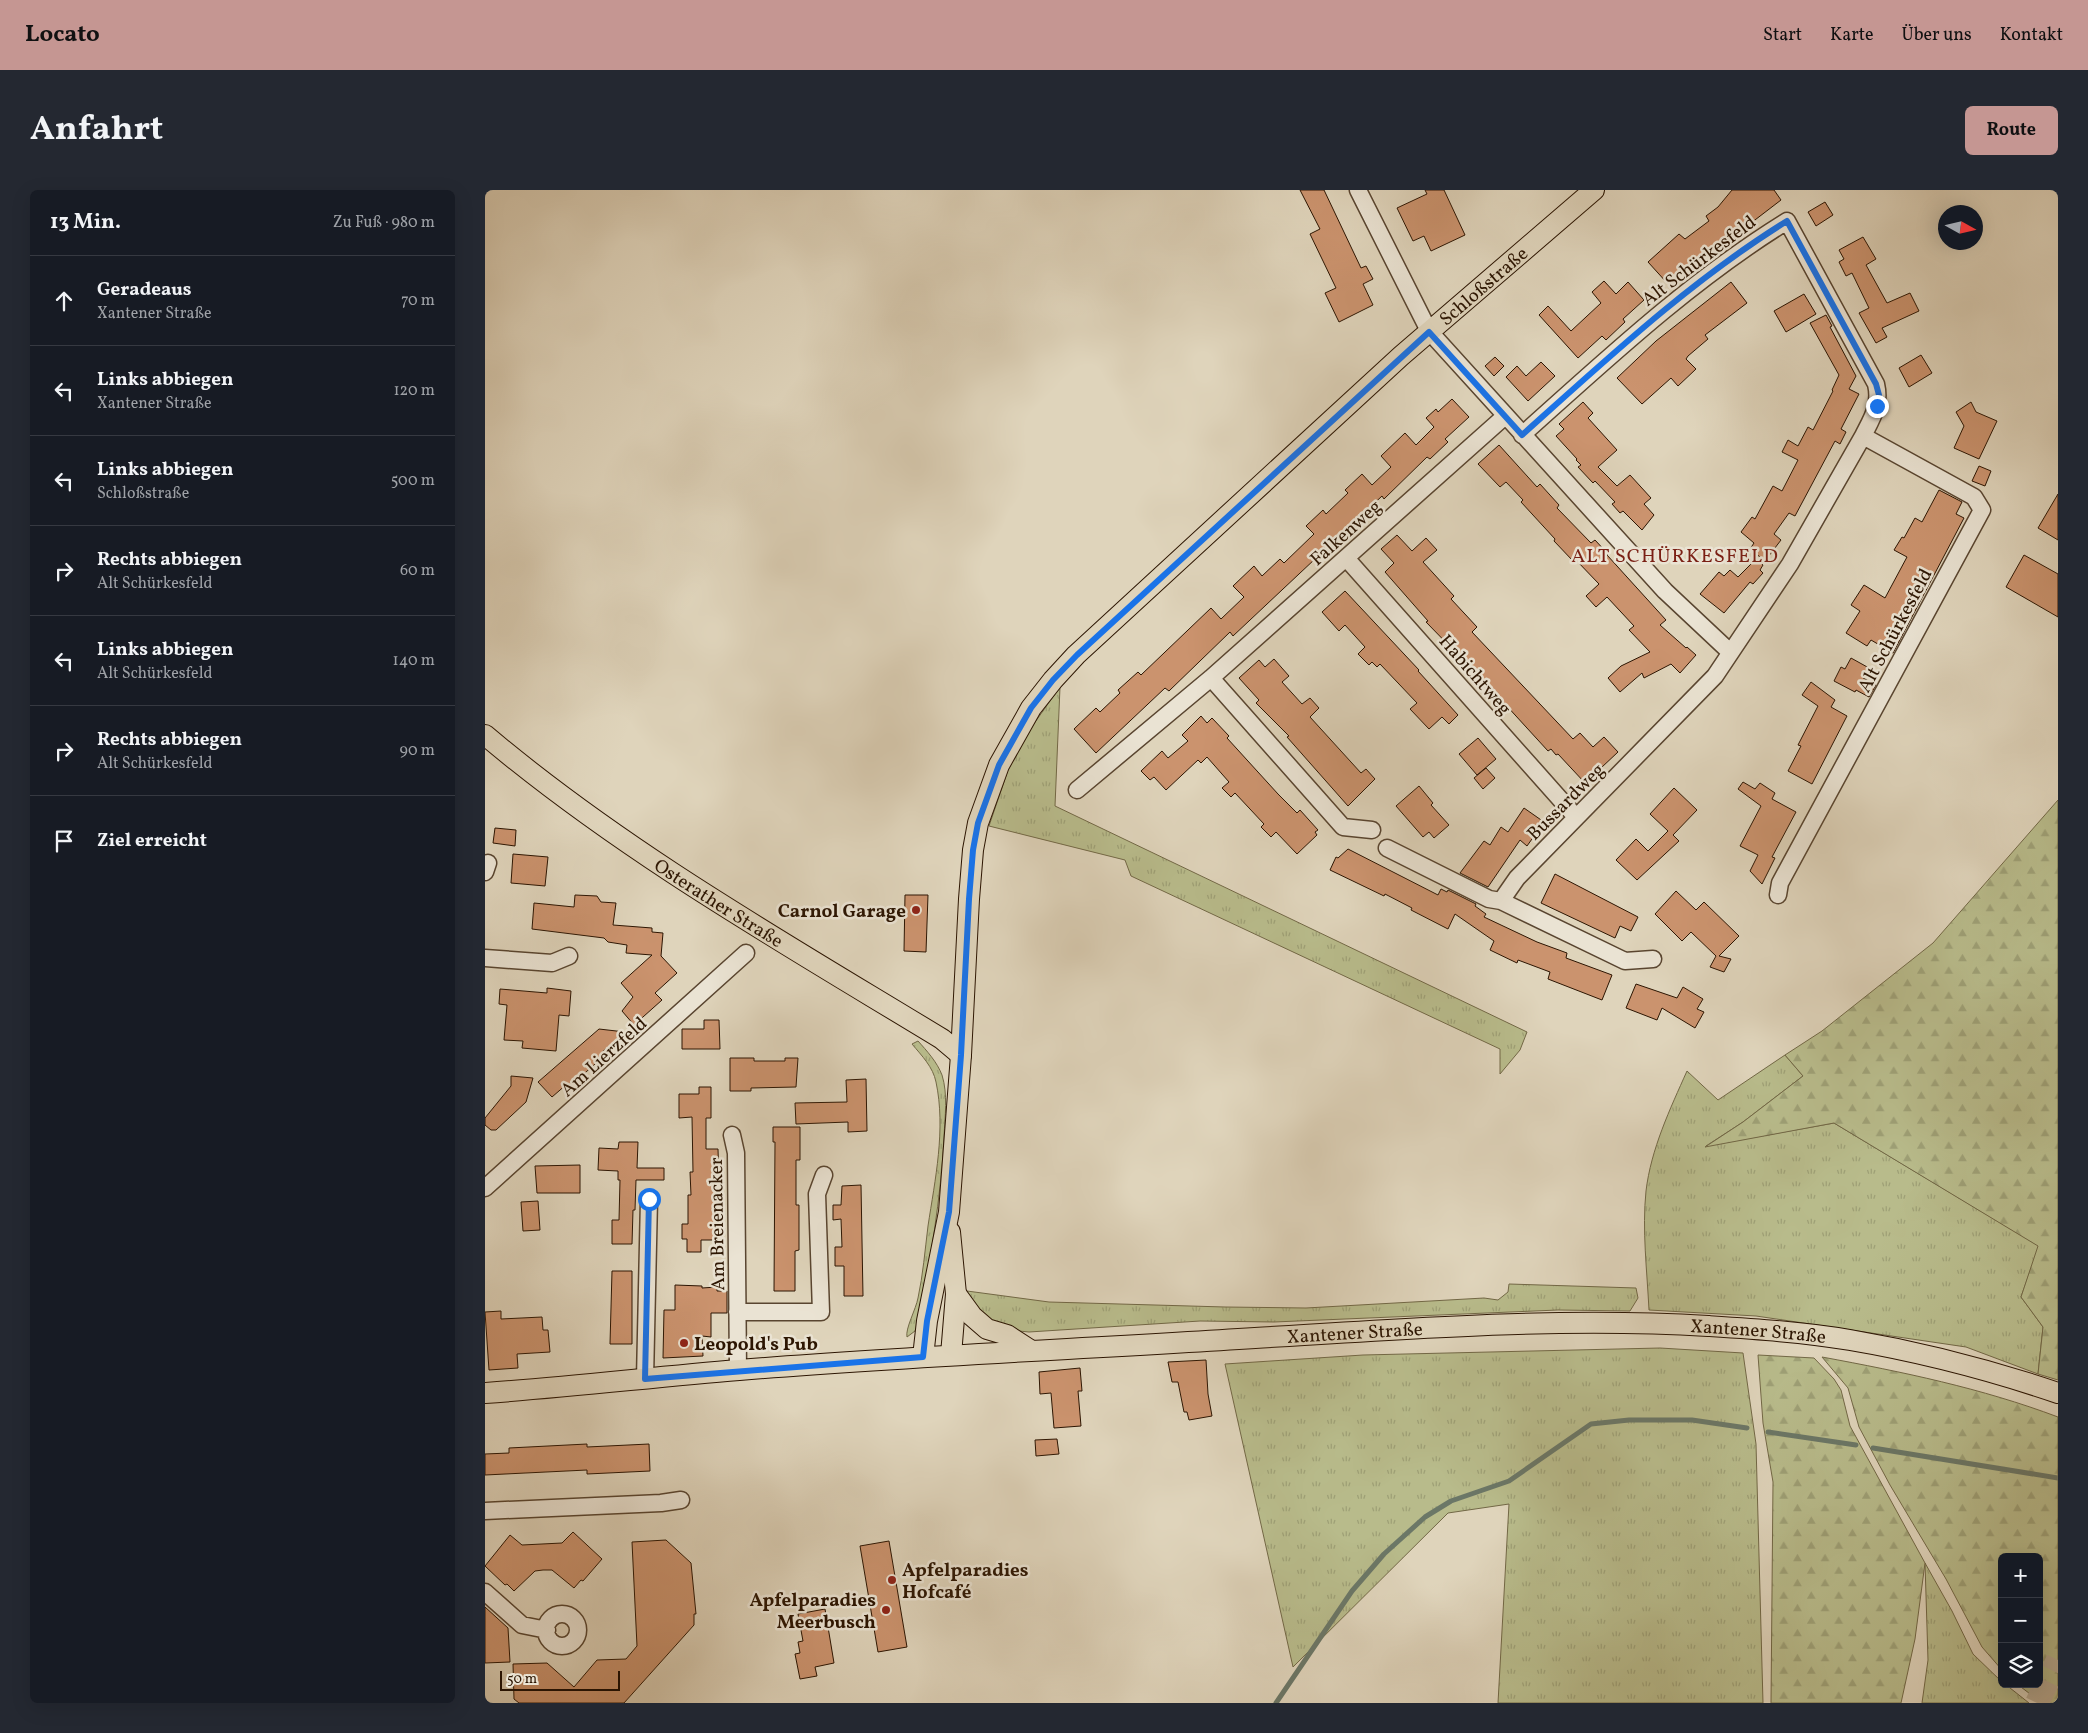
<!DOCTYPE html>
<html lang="de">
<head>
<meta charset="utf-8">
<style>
  body { margin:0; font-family:Vollkorn,serif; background:#242831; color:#f1f3f6 }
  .controls { position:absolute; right:15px; bottom:15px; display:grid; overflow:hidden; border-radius:8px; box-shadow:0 5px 20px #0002 }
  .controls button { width:45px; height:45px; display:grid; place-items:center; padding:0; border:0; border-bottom:1px solid #363941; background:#171b24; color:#f1f3f6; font:25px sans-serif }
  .compass { position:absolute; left:1453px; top:15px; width:45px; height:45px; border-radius:50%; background:#171b24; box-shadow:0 5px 20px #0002; rotate:98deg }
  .scale { position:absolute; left:15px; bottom:12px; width:120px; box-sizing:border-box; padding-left:5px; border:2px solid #2c1502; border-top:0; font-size:14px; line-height:18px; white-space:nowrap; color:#2c1502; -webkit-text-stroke:4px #eae3d3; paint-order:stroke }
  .stop { position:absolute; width:15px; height:15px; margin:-11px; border:4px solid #1a73e8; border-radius:50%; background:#fff }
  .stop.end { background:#1a73e8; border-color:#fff; box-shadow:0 1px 5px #0008 }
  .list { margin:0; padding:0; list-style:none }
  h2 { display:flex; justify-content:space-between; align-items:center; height:65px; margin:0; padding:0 20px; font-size:21px }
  h2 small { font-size:16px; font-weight:400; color:#9ea1a6 }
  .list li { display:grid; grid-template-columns:32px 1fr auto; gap:15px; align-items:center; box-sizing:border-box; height:90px; padding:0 20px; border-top:1px solid #363941 }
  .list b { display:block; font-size:19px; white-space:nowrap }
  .list p { margin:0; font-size:16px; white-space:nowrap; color:#9ea1a6 }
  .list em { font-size:16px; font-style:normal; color:#9ea1a6 }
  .icon { flex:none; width:28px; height:28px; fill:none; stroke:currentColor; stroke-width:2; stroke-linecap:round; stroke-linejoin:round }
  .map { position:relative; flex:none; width:1573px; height:1513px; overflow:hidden; border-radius:8px }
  header { display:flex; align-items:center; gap:30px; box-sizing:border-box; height:70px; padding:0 25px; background:#c59692; color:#111 }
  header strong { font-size:24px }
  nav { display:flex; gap:28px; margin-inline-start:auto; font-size:18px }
  .intro { display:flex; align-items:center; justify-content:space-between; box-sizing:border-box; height:120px; padding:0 30px }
  h1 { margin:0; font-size:35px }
  .button { padding:12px 22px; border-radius:8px; background:#c59692; color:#111; font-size:18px; font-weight:700 }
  main { display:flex; gap:30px; padding:0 30px }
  aside { flex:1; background:#171b24; border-radius:8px; box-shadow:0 5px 20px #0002 }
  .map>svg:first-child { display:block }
  .grass { fill:url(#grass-tufts); stroke:#726846 }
  .forest { fill:url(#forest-firs); stroke:#726846 }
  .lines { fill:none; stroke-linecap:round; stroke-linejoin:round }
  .stream { stroke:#6b7767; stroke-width:5 }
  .building { fill:#cb936e; stroke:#2c1502 }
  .highway-tunnel { stroke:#bbae96; stroke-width:24; stroke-dasharray:24 12; stroke-linecap:butt }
  .minor-casing { stroke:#594530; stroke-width:19 }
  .major-casing { stroke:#2c1502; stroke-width:22 }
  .minor { stroke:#eae3d3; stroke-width:16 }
  .major { stroke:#dfd4bb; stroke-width:20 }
  .route { stroke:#1a73e8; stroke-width:6 }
  .poi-dot { fill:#8f2418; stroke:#eae3d3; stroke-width:2 }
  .labels { text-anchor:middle; stroke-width:5; stroke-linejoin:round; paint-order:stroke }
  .street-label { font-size:19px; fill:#2c1502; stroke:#eae3d3 }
  .poi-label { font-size:19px; font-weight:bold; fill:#2c1502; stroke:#eae3d3; text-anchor:end }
  .neighbourhood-label { font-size:20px; letter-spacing:1px; fill:#7a1f14; stroke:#eae3d3 }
</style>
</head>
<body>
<header>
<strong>Locato</strong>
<nav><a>Start</a><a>Karte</a><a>Über uns</a><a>Kontakt</a></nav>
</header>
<div class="intro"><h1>Anfahrt</h1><a class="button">Route</a></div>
<main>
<aside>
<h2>13 Min.<small>Zu Fuß · 980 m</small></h2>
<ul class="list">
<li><svg class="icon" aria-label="ahead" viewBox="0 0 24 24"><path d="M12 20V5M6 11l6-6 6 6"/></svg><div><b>Geradeaus</b><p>Xantener Straße</p></div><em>70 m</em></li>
<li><svg class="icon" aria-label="left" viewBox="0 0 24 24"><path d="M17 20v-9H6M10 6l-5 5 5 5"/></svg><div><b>Links abbiegen</b><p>Xantener Straße</p></div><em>120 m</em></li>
<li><svg class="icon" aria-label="left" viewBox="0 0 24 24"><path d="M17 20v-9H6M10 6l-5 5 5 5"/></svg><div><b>Links abbiegen</b><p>Schloßstraße</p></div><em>500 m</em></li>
<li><svg class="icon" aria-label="right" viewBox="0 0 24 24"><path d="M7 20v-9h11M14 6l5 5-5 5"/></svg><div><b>Rechts abbiegen</b><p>Alt Schürkesfeld</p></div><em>60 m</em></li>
<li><svg class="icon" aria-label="left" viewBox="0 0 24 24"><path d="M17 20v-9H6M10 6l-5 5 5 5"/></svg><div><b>Links abbiegen</b><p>Alt Schürkesfeld</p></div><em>140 m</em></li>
<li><svg class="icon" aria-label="right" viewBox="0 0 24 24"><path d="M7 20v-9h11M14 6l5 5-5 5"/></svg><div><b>Rechts abbiegen</b><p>Alt Schürkesfeld</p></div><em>90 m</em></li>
<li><svg class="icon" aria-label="arrive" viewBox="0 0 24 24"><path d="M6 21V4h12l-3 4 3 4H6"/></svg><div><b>Ziel erreicht</b></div></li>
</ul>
</aside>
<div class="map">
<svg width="1573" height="1513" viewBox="0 0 1573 1513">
  <defs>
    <pattern id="grass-tufts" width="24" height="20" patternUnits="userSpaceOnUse" patternTransform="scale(1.25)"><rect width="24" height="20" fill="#b8bb8b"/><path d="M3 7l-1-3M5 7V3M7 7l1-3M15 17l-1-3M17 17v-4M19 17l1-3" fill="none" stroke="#9ea076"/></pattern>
    <pattern id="forest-firs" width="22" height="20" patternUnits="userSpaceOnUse" patternTransform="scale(1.25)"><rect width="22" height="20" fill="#b8bb8b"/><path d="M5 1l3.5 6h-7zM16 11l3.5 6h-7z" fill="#9ea076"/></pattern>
  </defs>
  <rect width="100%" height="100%" fill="#dfd4bb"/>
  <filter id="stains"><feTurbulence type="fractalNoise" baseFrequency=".004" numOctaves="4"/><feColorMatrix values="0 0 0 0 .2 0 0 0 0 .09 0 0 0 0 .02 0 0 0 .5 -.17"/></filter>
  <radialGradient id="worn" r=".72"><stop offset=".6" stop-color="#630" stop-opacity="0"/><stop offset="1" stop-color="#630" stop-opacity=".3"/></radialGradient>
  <path class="grass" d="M575 497 570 616 1042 842 1035 860 1015 884V859L646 686 640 670 504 636 523 580 543 542Z
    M433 851C442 861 452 872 457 885 463 904 460 927 459 946 456 1009 445 1070 434 1132L430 1141 422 1147C420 1139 431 1119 433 1108 438 1085 440 1060 443 1036 450 990 461 939 451 892 448 877 437 866 427 854Z
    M1300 865 1318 886 1258 932 1221 956 1349 933 1554 1056 1536 1107 1558 1137 1553 1184 1481 1157 1271 1126 1164 1120C1162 1080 1157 1040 1161 1001 1166 959 1185 919 1202 881L1233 910Z
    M1024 1094 1151 1098 1153 1108 1145 1121 1073 1120 789 1132 715 1131 544 1142C536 1141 527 1141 520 1139 503 1133 488 1117 482 1101L564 1112 740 1117 821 1118 999 1108 1013 1110 1023 1102Z
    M1175 1158 1258 1163 1271 1254 1278 1513H1013L1024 1314 963 1323 808 1477 740 1174 878 1165Z
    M1440 1373 1467 1421 1488 1464 1517 1492V1494H1520L1544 1513H1437L1443 1470Z"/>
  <path class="forest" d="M1573 610V1190L1553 1184 1558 1137 1536 1107 1553 1056 1349 933 1220 957 1258 932 1318 886 1300 865 1337 841 1448 753Z
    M1273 1165 1329 1168 1349 1189 1356 1200 1365 1236 1440 1373 1430 1449 1416 1513H1286L1288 1292 1278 1233Z
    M1337 1167C1418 1182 1496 1198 1573 1227V1513H1557L1532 1494H1554V1367H1517V1480L1497 1457 1461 1389 1405 1295 1374 1237 1363 1198Z"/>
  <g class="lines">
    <path class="stream" d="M1283 1242 1371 1255
      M1388 1258 1573 1288
      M791 1513 867 1401 899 1364 940 1327 966 1311 1024 1291 1106 1234 1144 1230H1207L1262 1238"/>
  </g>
  <path class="building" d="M815 0H839L876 78 881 76 888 89 878 94 888 115 854 132 840 103 851 98 825 44 835 39Z
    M940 0H959L980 45 946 61 939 46 928 51 912 18 942 4Z
    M1247 0H1289L1296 10 1266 33 1264 30 1224 61 1222 59 1183 94 1163 72 1194 44 1200 49 1224 31 1221 26 1233 17Z
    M1340 12 1348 25 1331 36 1323 22Z
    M1378 47 1391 69 1381 75 1402 113 1425 103 1434 121 1397 138 1402 147 1391 153 1374 123 1384 118 1367 83 1361 86 1354 72 1359 69 1354 60Z
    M1119 91 1131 104 1143 92 1159 110 1138 129 1140 132 1121 150 1117 146 1093 168 1054 125 1063 116 1086 141 1116 113 1107 102Z
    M1246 92 1262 113 1220 145 1223 149 1203 166 1201 169 1211 179 1193 196 1186 188 1157 214 1132 188 1171 151Z
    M1319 104 1331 124 1301 142 1289 121Z
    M1341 125 1347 136 1345 137 1371 186 1364 199 1374 204 1356 239 1361 242 1355 254 1350 251 1310 326 1304 323 1289 344 1296 350 1280 371 1265 359 1269 353 1256 342 1267 327 1270 329 1288 296 1297 301 1313 270 1297 262 1303 250 1313 256 1323 237 1328 240 1348 201 1347 200 1354 185 1325 133Z
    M1436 165 1447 183 1424 197 1414 178Z
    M1010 167 1019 176 1009 186 1000 176Z
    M1056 172 1070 186 1043 211 1021 187 1032 176 1041 186Z
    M967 209 984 227 960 249 963 252 945 269 942 267 899 309 897 306 880 322 748 446 745 442 684 501 680 498 611 563 589 539 611 518 615 522 635 503 633 500 653 482 656 485 726 418 736 429 759 407 748 396 769 376 777 386 795 369 799 373 829 344 821 336 838 320 841 324 863 303 860 300 877 284 887 295 906 277 896 266 920 243 931 255 949 237 941 228 951 219 953 222Z
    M1098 212 1108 223 1103 228 1132 260 1113 277 1132 296 1145 285 1166 308 1159 314 1169 325 1157 340 1138 321 1135 323 1127 314 1130 312 1110 291 1108 293 1093 277 1096 275 1091 270 1092 269 1071 246 1079 239 1074 234Z
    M1486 212 1491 222 1512 231 1494 269 1469 258 1479 236 1471 222Z
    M1014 255 1052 297 1055 294 1074 315 1072 318 1106 353 1110 350 1123 364 1122 365 1181 430 1175 435 1201 458 1202 457 1211 465 1195 483 1186 474 1159 488 1157 483 1135 502 1123 488 1136 476 1165 462 1144 440 1149 436 1122 407 1111 417 1101 406 1114 394 1090 369 1088 371 1069 351 1070 349 1036 312 1038 310 1021 292 1015 297 993 274Z
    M1494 276 1506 281 1500 296 1487 291Z
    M1454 300 1477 312 1471 324 1479 328 1408 463 1386 450 1382 456 1361 443 1375 421 1366 415 1379 395 1400 408 1422 367 1409 360 1417 347 1419 348 1430 328 1437 332Z
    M1573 304V350L1553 338Z
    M912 345 927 361 941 348 952 360 938 372 969 406 966 409 992 437 987 442 1088 549 1095 543 1108 557 1119 547 1133 562 1100 593 1073 564 1071 565 1066 559 1063 561 998 490 994 493 977 474 979 471 941 432 943 431 900 382 909 373 896 359Z
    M1539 365 1573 384V427L1521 397Z
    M1271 369 1278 375 1275 380 1278 383 1268 394 1265 392 1239 423 1215 404 1234 382 1239 386 1245 380 1253 387Z
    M860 401 934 480 933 481 973 525 964 534 957 527 944 539 925 519 932 513 895 474 892 477 887 472 884 475 873 464 880 457 860 435 854 441 837 422Z
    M1366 468 1384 478 1378 488 1391 495 1384 507 1371 500 1370 502 1349 491 1356 477 1360 479Z
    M789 469 804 486 797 492 817 514 825 508 834 518 825 527 876 583 881 579 890 589 863 616 802 547 804 546 771 513 774 510 754 488 774 470 780 477Z
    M1326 492 1350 510 1346 517 1362 526 1327 594 1303 581 1316 556 1313 555 1333 516 1317 505Z
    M716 526 722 533 727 528 744 546 742 548 793 604 812 623 815 620 833 640 830 642 832 645 812 664 791 642 786 647 776 637 779 634 750 603 746 607 737 598 744 592 722 567 716 573 713 570 681 600 669 587 665 590 656 581 677 561 683 568 703 551 697 545Z
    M993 548 1011 569 992 585 974 564Z
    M1001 578 1010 588 998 599 989 588Z
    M1258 592 1270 599 1275 593 1290 603 1287 609 1311 622 1287 667 1290 668 1277 694 1265 681 1273 665 1255 656 1276 616 1253 599Z
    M934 596 948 613 946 615 964 635 949 648 944 642 938 647 911 616Z
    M1189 598 1212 620 1188 645 1194 651 1152 690 1131 670 1151 649 1163 661 1183 641 1165 624Z
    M1039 618 1059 632 1042 656 1035 650 1003 697 975 683 999 651 1005 655 1016 637 1023 642Z
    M10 638 31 640 30 656 8 653Z
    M863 659 953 705 956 699 962 702 963 700 991 714 990 716 1001 724 999 727 1052 752 1082 763 1081 768 1127 785 1117 810 1063 789 1065 782 1033 770 1032 773 1005 760 1009 751 970 724 963 739 926 720 927 718 900 704 899 706 845 680 851 667 853 668Z
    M28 664 63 667 60 696 26 693Z
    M1070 684 1153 727 1146 741 1135 736 1130 748 1056 713Z
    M1191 701 1211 720 1219 712 1254 746 1234 766 1246 769 1239 782 1225 777 1231 766 1206 742 1197 751 1170 724Z
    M90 705 112 706 116 712 131 713 128 735 167 738V742L178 743 176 766 192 783 170 803 177 810 149 835 137 821 148 807 136 793 167 765 141 763 142 755 123 752 119 748 47 739 49 713 89 717Z
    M420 705H443L441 762 419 761Z
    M1151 794 1192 808 1198 797 1218 809 1212 819 1219 822 1210 838 1177 818 1172 830 1141 818Z
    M62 798 86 801 84 826 74 825 71 861 37 858 38 851 19 850 22 815 14 814 15 799 62 803Z
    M219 830H234L235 859H197V839H219Z
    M114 839 140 842 115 864 118 867 84 897 82 894 67 907 53 892Z
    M245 868H269V871H300V868H313L311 897 266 898V901H245Z
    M26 886 48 888 41 912 11 940H6L0 935V928L26 896Z
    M381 889 382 941 363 942V932L311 934 310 913 362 912 361 890Z
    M214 897H226V928H221V959H233L234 992H231L233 1050H216V1062H202V1049H197V1034H203V1005H206L205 982H208L207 927 194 928V904H214Z
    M288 937H315V970H311V1015H314V1060L310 1061V1101H289L290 952H288Z
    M134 952H153L152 978H179V990H151L150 1020H148L147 1054H127V1030H134L135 990H133V981L113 980 114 958 133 959Z
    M95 975V1003H52L50 976Z
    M376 995 378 1106H359V1076H350V1057H357L356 1029 348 1030V1015H356L357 996Z
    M53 1011 55 1040 38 1041 36 1012Z
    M127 1081H147V1154H125Z
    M190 1095 217 1096V1098L232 1097V1101H242V1123H226V1147L217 1146 218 1166 178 1168 179 1120H190Z
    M16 1121V1129L57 1127 58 1140H63L65 1162 32 1164 33 1178 4 1180 0 1122Z
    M721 1170 723 1204 727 1226 704 1230 702 1222H699L693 1192H687L683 1172Z
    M595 1178 597 1201H593L596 1236 569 1238 566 1203 555 1204 554 1182Z
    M572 1249 574 1264 551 1266 550 1250Z
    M102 1254V1257L164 1254 165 1281 102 1284V1280L0 1285V1264L24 1263V1258Z
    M88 1342 117 1369 98 1391 96 1390 89 1398 67 1380H58L50 1381 29 1401 22 1394 20 1395 0 1376 25 1345 37 1355 77 1353Z
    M181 1350 206 1373 211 1424H209V1435L139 1513H34L29 1509 28 1474 62 1473 89 1497 112 1470 141 1469 152 1456 147 1352Z
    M404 1351 422 1457 393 1462 375 1356Z
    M0 1417 23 1438 25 1472 0 1473Z
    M340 1419 349 1473 330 1477 332 1486 315 1489 310 1464 315 1463 313 1452 318 1451 313 1424Z"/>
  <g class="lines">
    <path class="highway-tunnel" d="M1552 1513 1573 1470"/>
    <g class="minor-casing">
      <path id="minor" d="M873 0 944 141 1180 401 1245 462
        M1037 245C1122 169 1205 91 1302 31L1391 194C1396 215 1387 228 1378 246
        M861 368 1091 627
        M726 488 858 637 887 640
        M592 600 726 488 1019 227
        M902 658 1004 709 1016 711 1032 688 1230 486 1305 374 1378 246 1489 307 1497 320 1295 693 1293 705
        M0 682 3 673
        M1016 711 1140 771 1168 769
        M0 768 67 773 84 766
        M247 945 251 963 253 1180
        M0 998 261 763
        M252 1122H336L332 1004 339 985
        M160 1189 164 1009
        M0 1321 176 1313 196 1310
        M0 1402 37 1435 62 1440
        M61 1440a16 16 0 1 1 32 0a16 16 0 1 1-32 0Z"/>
    </g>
    <g class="major-casing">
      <g id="major">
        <path id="s1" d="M0 545C140 663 301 754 457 849L476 865"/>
        <path d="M465 1042 471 1104 466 1165"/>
        <path d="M471 1104 487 1126 502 1139 522 1145 545 1160"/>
        <path id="s2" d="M438 1167 442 1131 464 1022 476 865 484 709 488 660 493 633 514 575 546 518 568 490 591 465 916 166 1109 0"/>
        <path id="s3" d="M0 1203C85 1197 169 1187 254 1180 425 1166 598 1159 770 1148 921 1139 1071 1127 1223 1136 1270 1139 1318 1142 1365 1150 1436 1162 1505 1180 1573 1203"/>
      </g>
    </g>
    <use href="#minor" class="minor"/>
    <use href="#major" class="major"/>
  </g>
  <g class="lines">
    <path class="route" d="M164 1009 160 1189 438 1167 442 1131 464 1022 476 865 484 709 488 660 493 633 514 575 546 518 568 490 592 465 944 142 1037 245C1122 169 1205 91 1302 31L1391 194 1394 205 1392 216"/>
  </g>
  <g class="poi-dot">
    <circle cx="431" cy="720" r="5"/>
    <circle cx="199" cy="1153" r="5"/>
    <circle cx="407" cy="1390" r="5"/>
    <circle cx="401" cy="1420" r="5"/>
  </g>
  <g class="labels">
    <g class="street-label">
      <text transform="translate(1213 70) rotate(-37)" y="7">Alt Schürkesfeld</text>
      <text dy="7" stroke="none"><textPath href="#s2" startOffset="1284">Schloßstraße</textPath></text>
      <text transform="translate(860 342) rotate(-42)" y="7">Falkenweg</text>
      <text transform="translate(1409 440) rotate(-62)" y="7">Alt Schürkesfeld</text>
      <text transform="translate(991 484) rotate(49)" y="7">Habichtweg</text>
      <text transform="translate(1080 611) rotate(-45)" y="7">Bussardweg</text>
      <text dy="7" stroke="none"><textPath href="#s1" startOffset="288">Osterather Straße</textPath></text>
      <text transform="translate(118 866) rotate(-42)" y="7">Am Lierzfeld</text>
      <text transform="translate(231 1034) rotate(-91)" y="7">Am Breienacker</text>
      <text dy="7" stroke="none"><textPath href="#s3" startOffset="1276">Xantener Straße</textPath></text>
      <text dy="7" stroke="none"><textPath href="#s3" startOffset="872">Xantener Straße</textPath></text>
    </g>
    <g class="poi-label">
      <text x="421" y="727">Carnol Garage</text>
      <text x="209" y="1160" text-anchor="start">Leopold's Pub</text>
      <text x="417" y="1386" text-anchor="start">Apfelparadies<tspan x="417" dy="22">Hofcafé</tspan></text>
      <text x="391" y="1416">Apfelparadies<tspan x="391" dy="22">Meerbusch</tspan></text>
    </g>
    <g class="neighbourhood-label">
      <text x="1190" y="372">ALT SCHÜRKESFELD</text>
    </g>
  </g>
  <rect width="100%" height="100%" filter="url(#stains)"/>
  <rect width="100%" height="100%" fill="url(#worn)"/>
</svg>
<div class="controls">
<button>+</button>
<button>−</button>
<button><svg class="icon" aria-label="layers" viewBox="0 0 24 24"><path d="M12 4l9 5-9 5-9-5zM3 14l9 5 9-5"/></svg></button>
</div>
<svg class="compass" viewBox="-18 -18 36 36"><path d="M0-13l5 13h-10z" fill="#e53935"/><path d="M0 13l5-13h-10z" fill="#9ea1a6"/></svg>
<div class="scale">50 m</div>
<div class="stop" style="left:164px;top:1009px"></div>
<div class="stop end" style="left:1392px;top:216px"></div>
</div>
</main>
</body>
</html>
